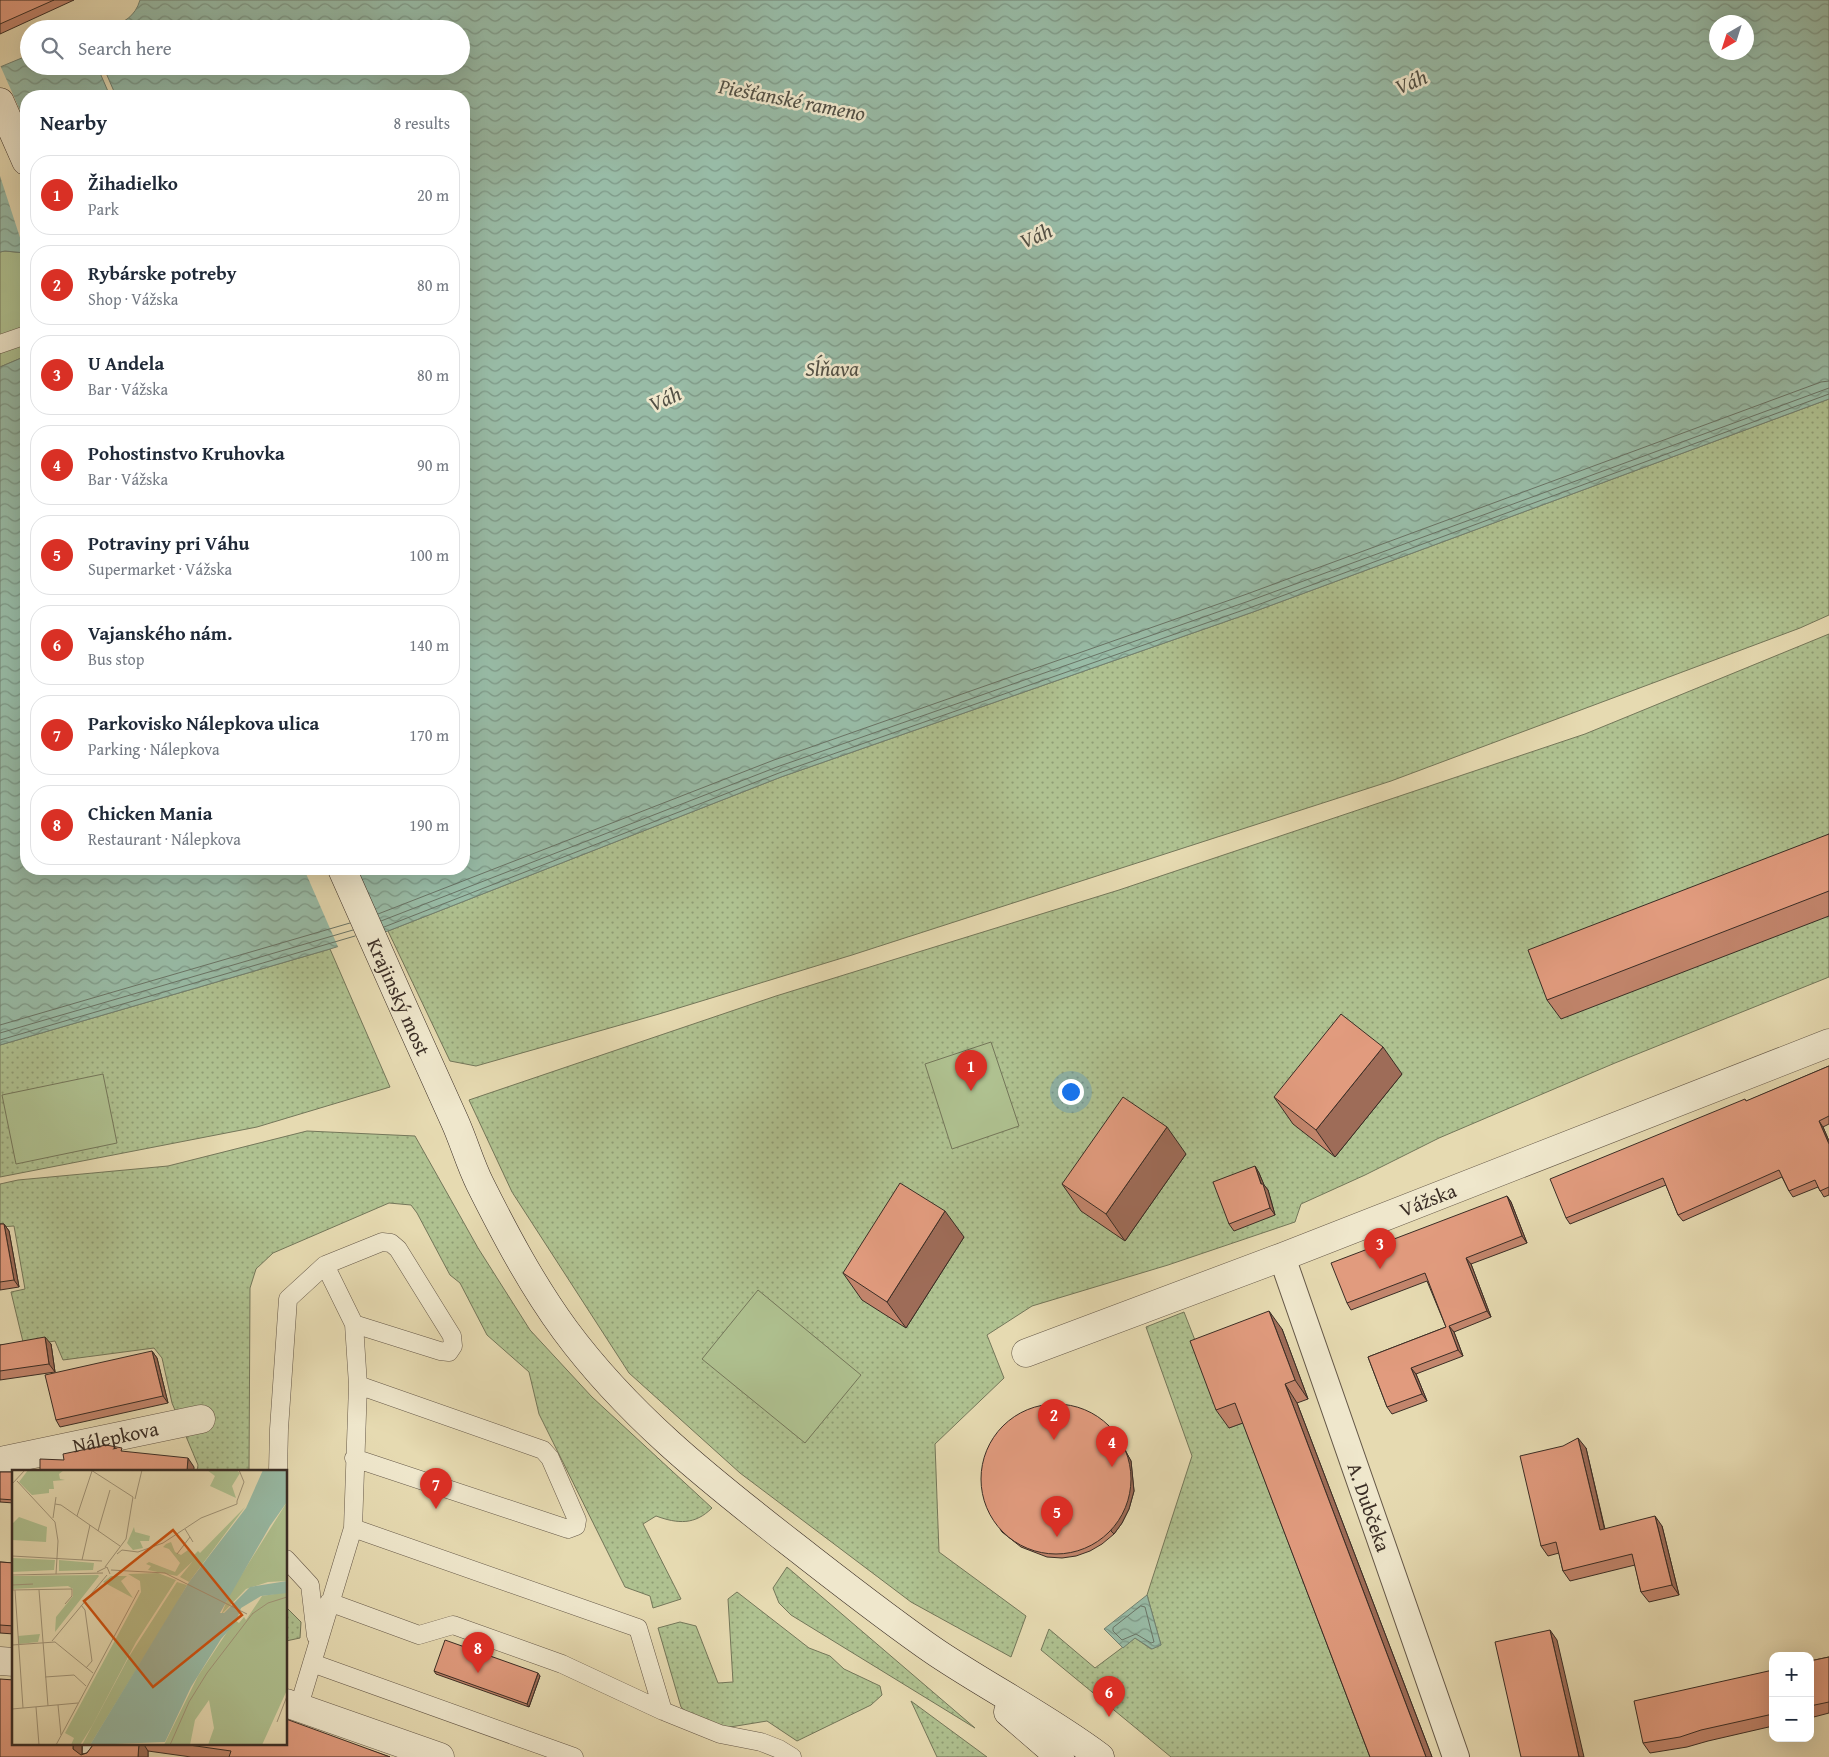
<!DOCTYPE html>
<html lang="en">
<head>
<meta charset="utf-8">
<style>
  body { margin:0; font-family:"Gentium Book Plus",serif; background:#f2f2f3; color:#1f2937 }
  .controls { position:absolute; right:15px; bottom:15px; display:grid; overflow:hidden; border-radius:10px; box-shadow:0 5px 20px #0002 }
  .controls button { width:45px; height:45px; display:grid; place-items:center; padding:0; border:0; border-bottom:1px solid #e0e1e3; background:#fff; color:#1f2937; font:25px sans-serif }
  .compass { position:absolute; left:1709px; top:15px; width:45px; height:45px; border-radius:50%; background:#fff; box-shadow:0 5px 20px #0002; rotate:219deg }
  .you { position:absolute; left:1070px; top:1091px; width:18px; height:18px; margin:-12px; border:4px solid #fff; border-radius:50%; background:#1a73e8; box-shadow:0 0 0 8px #1a73e833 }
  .badge { display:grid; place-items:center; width:32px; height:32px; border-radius:50%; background:#d93025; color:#fff; font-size:16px; font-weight:700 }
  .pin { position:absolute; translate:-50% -41px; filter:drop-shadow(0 1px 2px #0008) }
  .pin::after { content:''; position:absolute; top:26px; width:18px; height:15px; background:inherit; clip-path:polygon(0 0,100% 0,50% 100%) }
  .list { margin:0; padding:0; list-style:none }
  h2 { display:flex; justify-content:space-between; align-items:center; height:65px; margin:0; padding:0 20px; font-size:21px }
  h2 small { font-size:16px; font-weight:400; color:#747a83 }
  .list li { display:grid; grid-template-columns:32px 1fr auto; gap:15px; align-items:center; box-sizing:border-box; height:80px; margin:0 10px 10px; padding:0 10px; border:1px solid #e0e1e3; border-radius:20px }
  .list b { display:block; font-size:19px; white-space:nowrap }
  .list p { margin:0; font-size:16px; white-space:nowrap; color:#747a83 }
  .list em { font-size:16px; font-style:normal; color:#747a83 }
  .icon { flex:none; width:28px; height:28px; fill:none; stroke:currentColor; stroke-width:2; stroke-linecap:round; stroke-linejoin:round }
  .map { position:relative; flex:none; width:1829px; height:1757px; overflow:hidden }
  .search { position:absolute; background:#fff; box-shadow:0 5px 20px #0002; left:20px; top:20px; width:450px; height:55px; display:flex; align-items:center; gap:12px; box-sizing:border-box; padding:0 18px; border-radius:28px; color:#747a83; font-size:19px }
  .panel { position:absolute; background:#fff; box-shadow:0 5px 20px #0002; left:20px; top:90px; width:450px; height:785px; border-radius:20px }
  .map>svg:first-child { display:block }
  .grass { fill:url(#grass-dots); stroke:#74775a }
  .park { fill:#afc190; stroke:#74775a }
  .water { fill:url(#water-waves); stroke:#728272; fill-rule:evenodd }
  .pier { fill:#e6dab1 }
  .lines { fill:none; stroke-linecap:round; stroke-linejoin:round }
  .shore { stroke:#697466; stroke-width:1 }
  .service-casing { stroke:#655848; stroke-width:19 }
  .pedestrian-casing { stroke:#655848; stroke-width:28 }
  .minor-casing { stroke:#655848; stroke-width:29 }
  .secondary-casing { stroke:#3a2d25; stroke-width:29 }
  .service { stroke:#efe7cc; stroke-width:18 }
  .pedestrian { stroke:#efe7cc; stroke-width:26 }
  .minor { stroke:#efe7cc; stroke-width:28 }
  .secondary { stroke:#efe7cc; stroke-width:28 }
  .wall { fill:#c2856c; stroke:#3a2d25 }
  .shaded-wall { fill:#9e6c58; stroke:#3a2d25 }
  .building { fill:#e19b7e; stroke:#3a2d25 }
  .labels { text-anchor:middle; stroke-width:5; stroke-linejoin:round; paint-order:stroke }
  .street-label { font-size:20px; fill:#3a2d25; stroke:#efe7cc }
  .water-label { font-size:21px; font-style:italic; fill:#525045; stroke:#efe7cc }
  .inset-road { fill:none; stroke:#a19579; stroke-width:1 }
  .view { fill:#ce5210; fill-opacity:0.15; stroke:#ce5210; stroke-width:2.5 }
  .inset-edge { fill:none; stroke:#3a2d25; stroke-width:2.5 }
</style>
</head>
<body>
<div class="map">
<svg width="1829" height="1757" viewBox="0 0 1829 1757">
  <defs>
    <pattern id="grass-dots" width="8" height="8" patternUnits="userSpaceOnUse" patternTransform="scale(1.25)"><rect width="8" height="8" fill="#afc190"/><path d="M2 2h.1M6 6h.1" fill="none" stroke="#8f9d75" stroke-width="1.8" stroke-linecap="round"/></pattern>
    <pattern id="water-waves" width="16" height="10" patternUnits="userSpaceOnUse" patternTransform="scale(1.25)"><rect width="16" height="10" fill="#98bba6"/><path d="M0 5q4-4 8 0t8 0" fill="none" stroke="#7d9887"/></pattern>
  </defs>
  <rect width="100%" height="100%" fill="#e6dab1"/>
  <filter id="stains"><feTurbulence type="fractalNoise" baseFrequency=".004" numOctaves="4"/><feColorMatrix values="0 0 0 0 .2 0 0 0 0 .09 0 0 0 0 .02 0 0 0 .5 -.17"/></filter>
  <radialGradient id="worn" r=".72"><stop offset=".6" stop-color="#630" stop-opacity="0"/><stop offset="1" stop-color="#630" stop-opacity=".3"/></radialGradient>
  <path class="grass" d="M1829 399V615L1800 628 1391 781 852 955 659 1014 476 1066 450 1061 388 931 781 777 1253 612Z
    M1829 634V977L1615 1063 1439 1138 1365 1175 1301 1204 1295 1222 1168 1265 1032 1306 987 1335 1004 1378 935 1444 939 1552 1026 1616 1011 1657 911 1602 740 1473 629 1373 512 1192 469 1100 776 996 1119 890 1585 734Z
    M330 949 390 1087 257 1127 0 1177V1045Z
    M307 1131 415 1136 478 1248 530 1330 592 1397 712 1508C695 1525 678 1524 656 1516L643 1524 681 1599 653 1608 650 1596 625 1587 539 1414 529 1372 487 1335 460 1283 450 1275 417 1213 411 1205 389 1203 273 1253 256 1269 250 1288 249 1471H197L198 1465 172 1403 162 1358 154 1348 63 1360 55 1341 24 1346 11 1292 25 1289 14 1226 0 1227V1184L18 1180 168 1166Z
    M1184 1312 1229 1428 1248 1421 1376 1757H1171L1041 1650 1049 1629 1095 1668 1135 1638 1151 1649 1161 1645 1147 1595 1192 1456 1146 1327Z
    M787 1567 975 1728 791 1615 779 1603 773 1588Z
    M737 1592 809 1648 830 1656 844 1669 880 1686 882 1695 871 1705 797 1741 767 1721 724 1728 691 1716 681 1707 658 1628 680 1622 696 1626 718 1683 733 1682 728 1599Z
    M286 1607 301 1622 300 1638 286 1641Z
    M911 1701 987 1757H937Z"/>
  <path class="park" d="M5 251 26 253V356L0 367V252Z
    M991 1042 1019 1126 952 1149 925 1064Z
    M103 1074 117 1143 16 1164 2 1095Z
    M758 1290 861 1375 805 1443 702 1359Z"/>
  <path class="water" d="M140 0H1829V399L1253 612 781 777 388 931 330 949 0 1045V367L26 356V869H464V96H116L103 66H461V29H108C124 22 135 17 140 0ZM1716 22H1746V52H1716Z
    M29 55V66H97L110 96H26V253L5 251 0 252V67Z
    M1147 1595 1161 1645 1152 1649 1135 1638 1123 1648 1104 1629Z"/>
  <path class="pier" d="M0 65 26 124V256L0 176Z
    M304 869H357L386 934 339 949Z"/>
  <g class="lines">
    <path class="shore" d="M378 914 774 760 1247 594 1821 382 1829 381
      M381 921 777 767 1249 601 1829 388
      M384 927 779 773 1252 607 1829 394
      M0 1025 350 923
      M0 1033 353 930
      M0 1040 355 936
      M1141 1606 1145 1607 1154 1642 1151 1643 1136 1634 1122 1640 1113 1631V1628Z"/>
    <g class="service-casing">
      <path id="service" d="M0 344 26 335
        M325 1265 382 1242 391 1243 398 1249 452 1336 453 1346 449 1352 440 1351 354 1324
        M354 1458 568 1529 576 1526 577 1520 550 1458 543 1450 358 1385
        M278 1471 279 1429 288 1299 325 1265 354 1324 358 1385 353 1528 299 1706
        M353 1528 638 1628 663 1711
        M286 1559 310 1585 316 1636
        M329 1602 419 1635 453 1625 562 1664 663 1711 720 1734 761 1742 779 1749 792 1757
        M312 1663 574 1757
        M91 1757 92 1743"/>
    </g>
    <g class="pedestrian-casing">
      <g id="pedestrian">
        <path id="s1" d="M1282 1257 1456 1757"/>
      </g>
    </g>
    <g class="minor-casing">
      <g id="minor">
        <path id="s2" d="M1026 1353 1282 1257 1829 1043"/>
        <path id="s3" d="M0 1461 201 1419"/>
        <path d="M0 1661 14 1662"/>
        <path d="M286 1703 440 1757"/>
      </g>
    </g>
    <g class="secondary-casing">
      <g id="secondary">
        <path d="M0 102 26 161"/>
        <path id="s4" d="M342 869C379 953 417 1038 455 1122 464 1142 470 1164 480 1184 505 1234 532 1285 565 1330 627 1414 706 1477 788 1541 837 1579 886 1618 937 1653 991 1689 1048 1718 1100 1757"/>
        <path d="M1008 1712 1060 1757"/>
      </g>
    </g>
    <use href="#service" class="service"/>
    <use href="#pedestrian" class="pedestrian"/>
    <use href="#minor" class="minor"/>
    <use href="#secondary" class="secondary"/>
  </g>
  <path class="wall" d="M0 0H74L0 34Z
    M1829 834V916L1561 1019 1547 1000Z
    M1829 1066V1124L1823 1127 1829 1141V1195L1824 1197 1818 1187 1793 1197 1789 1191 1782 1177 1683 1221 1678 1215 1666 1185 1570 1224 1566 1218 1747 1101Z
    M1402 1074 1335 1157 1293 1124 1274 1097Z
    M1186 1154 1125 1241 1081 1211 1062 1184Z
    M1255 1166 1259 1173 1264 1185 1268 1190 1275 1215 1234 1231 1229 1224Z
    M1507 1196 1511 1202 1527 1243 1471 1264 1491 1317 1454 1332 1463 1356 1416 1374 1427 1401 1392 1414 1387 1407 1368 1357 1446 1327 1427 1281 1351 1310 1347 1303Z
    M0 1224H4L9 1231 19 1287 0 1290Z
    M964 1237 906 1328 862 1300 843 1273Z
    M1282 1329 1308 1399 1297 1403 1432 1757H1370L1243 1423 1229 1428 1216 1410Z
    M51 1344 55 1372 0 1380V1345Z
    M152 1351 157 1358 168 1403 60 1427 56 1420Z
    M1115 1432 1131 1461 1134 1491 1129 1509 1122 1523 1114 1534 1102 1544 1090 1551 1076 1556 1062 1558 1047 1557 1021 1547 1002 1532 1000 1529Z
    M1586 1448 1605 1529 1662 1526 1679 1595 1649 1602 1641 1592 1635 1565 1570 1581 1563 1571 1559 1553 1548 1556 1541 1546Z
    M0 1472H14V1503L0 1502Z
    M0 1562 14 1563V1634L0 1633Z
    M1829 1657V1713L1810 1718V1661Z
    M1773 1670V1726L1708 1741 1687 1747 1650 1753 1643 1743Z
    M434 1671 540 1676 529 1707 436 1674Z
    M82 1743V1754L87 1753 93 1745V1743H286L370 1750 390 1757H191L148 1751V1757H0Z"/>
  <path class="shaded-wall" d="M1383 1047 1402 1074 1335 1157 1316 1130Z
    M1819 1121 1823 1127 1829 1141V1144Z
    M1167 1127 1186 1154 1125 1241 1106 1214Z
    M1255 1166 1259 1173 1264 1185 1268 1190 1275 1215 1270 1208Z
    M1507 1196 1511 1202 1527 1243 1522 1236Z
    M945 1211 964 1237 906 1328 887 1302Z
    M4 1224 9 1231 19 1287 14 1280Z
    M1466 1258 1471 1264 1491 1317 1487 1311Z
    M1269 1311 1282 1329 1308 1399 1295 1380Z
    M1449 1326 1454 1332 1463 1356 1458 1350Z
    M45 1337 51 1344 55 1372 49 1364Z
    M152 1351 157 1358 168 1403 163 1396Z
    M1411 1368 1416 1374 1427 1401 1422 1394Z
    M1285 1384 1297 1403 1432 1757H1426Z
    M1115 1432 1131 1461 1134 1491 1129 1509 1122 1523 1114 1534 1111 1531Z
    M1578 1438 1586 1448 1607 1540 1600 1530Z
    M188 1458 194 1467V1471H187Z
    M1655 1516 1662 1526 1679 1595 1672 1585Z
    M1550 1630 1557 1640 1584 1757H1579Z
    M538 1673 540 1676 529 1707 527 1704Z
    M73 1743H82V1757L73 1749Z
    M139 1743H143L148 1751V1757H138Z"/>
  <path class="building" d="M0 0H54L0 24Z
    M1829 834V891L1547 1000 1528 950Z
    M1341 1014 1383 1047 1316 1130 1274 1097Z
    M1829 1066V1116L1819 1121 1829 1144V1187L1820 1191 1815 1180 1789 1191 1779 1170 1678 1215 1663 1178 1566 1218 1550 1179 1745 1099 1746 1101Z
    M1123 1097 1167 1127 1106 1214 1062 1184Z
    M1255 1166 1261 1184H1263L1270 1208 1229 1224 1213 1182Z
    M900 1183 945 1211 887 1302 843 1273Z
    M1507 1196 1522 1236 1466 1258 1487 1311 1449 1326 1458 1350 1411 1368 1422 1394 1387 1407 1368 1357 1446 1327 1425 1273 1347 1303 1331 1263Z
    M0 1224H4L14 1280 0 1282Z
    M1269 1311 1295 1380 1285 1384 1426 1757H1370L1235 1403 1216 1410 1190 1341Z
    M45 1337 49 1364 0 1371V1345Z
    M152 1351 163 1396 56 1420 45 1375Z
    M981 1479a75 75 0 1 1 150 0a75 75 0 1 1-150 0Z
    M1578 1438 1600 1530 1655 1516 1672 1585 1641 1592 1632 1554 1563 1571 1556 1542 1541 1546 1520 1456 1563 1446Z
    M106 1445 122 1448 121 1451 188 1458 187 1471H40V1459L64 1460 63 1454Z
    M0 1472H14V1500L0 1499Z
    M0 1562 14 1563V1626L0 1625Z
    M1550 1630 1579 1757H1521L1495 1642Z
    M445 1640 538 1673 527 1704 434 1671Z
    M1829 1657V1702L1810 1706V1661Z
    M1773 1670V1714L1701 1730 1680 1737 1643 1743 1634 1701Z
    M0 1679 14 1680V1743H73V1749L81 1755 87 1753 93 1745V1743H139L138 1757H0Z
    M286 1719 390 1757H229L231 1751 175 1743H286Z"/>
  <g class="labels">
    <g class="street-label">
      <text dy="7" stroke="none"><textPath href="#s4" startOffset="140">Krajinský most</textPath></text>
      <text dy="7" stroke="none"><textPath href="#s2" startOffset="430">Vážska</textPath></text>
      <text dy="7" stroke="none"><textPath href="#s3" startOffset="118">Nálepkova</textPath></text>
      <text dy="7" stroke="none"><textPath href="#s1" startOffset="265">A. Dubčeka</textPath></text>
    </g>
    <g class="water-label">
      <text transform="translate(1411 82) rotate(-22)" y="7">Váh</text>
      <text transform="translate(792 100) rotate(11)" y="7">Piešťanské rameno</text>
      <text transform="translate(1036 236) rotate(-24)" y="7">Váh</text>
      <text x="832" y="376">Sĺňava</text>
      <text transform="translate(665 399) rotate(-24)" y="7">Váh</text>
    </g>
  </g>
  <g transform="translate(12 1470)">
    <rect width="275" height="275" fill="#e6dab1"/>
    <path d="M233 37 177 112 168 107 181 91 165 106 136 100 139 96 134 94 137 92 163 102 168 93 157 79 151 77 154 74 159 72 163 82 169 85 176 80 181 86 186 81 188 83ZM7 47 35 57 34 72 0 70 1 53ZM0 88 43 90 42 100 0 102ZM47 90 82 93 81 100 47 101ZM146 103 164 110 124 172 80 256 68 275H59L62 268 53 263 129 122 128 111 116 104ZM0 106 86 105 87 106 43 162 44 147 61 126V119L56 116 0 119ZM99 106H115L109 111 121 128 91 112ZM165 112 175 115 162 138 78 275H70L118 185ZM28 164 26 172 7 174 6 166Z" fill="#afc190"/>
    <path d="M275 122V220L250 275H196L202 258 197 230 183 250 178 275H152L186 206 223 150 227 153 232 147 234 150 250 126Z" fill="#afc190"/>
    <path d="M16 0H52L47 4 48 9 53 10 41 11 42 19H37V23L20 25 7 12ZM195 0H224L228 3 220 16 224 28 198 16 203 6ZM275 32V111L256 112 234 119 209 145 218 123ZM122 57 123 62 138 66 137 71H128L131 78 121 80 115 73Z" fill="#afc190"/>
    <path d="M251 0H275V32L258 56 208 143H212L238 117 275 111V123L249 126 229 138 224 152 209 169 179 217 153 272 78 275 177 112 234 38Z" fill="#98bba6"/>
    <path class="inset-road" d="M79 0 121 27 114 69 93 97M5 11 43 52 46 71 44 104M0 14 13 0M123 29 130 0M225 31 232 12 227 0M43 34 49 35 108 76M65 46 80 1M41 48 44 27M173 59 181 72M86 61 98 20M105 84 110 80 126 82 151 73 189 48 225 34V31M165 84 178 67M0 86 90 91M70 90 78 55M99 100 153 103 235 144M85 102 95 97 98 104M0 105 91 103M0 115 21 114M0 120 60 119V126L53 134M3 120 11 238M27 120 36 236M69 135 73 140 80 191 74 198M240 144 256 133 275 127M40 171 95 105M0 175 43 172 81 203M33 207 62 205 74 216M46 235 49 265M24 237 27 275M0 239 66 233M265 252 275 226M44 275 127 120M158 275 177 232 195 203 241 143"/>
    <path class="view" d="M161 60 230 145 141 217 72 131Z"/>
    <rect width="275" height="275" class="inset-edge"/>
  </g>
  <rect width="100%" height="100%" filter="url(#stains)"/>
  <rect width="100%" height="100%" fill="url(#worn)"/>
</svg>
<div class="controls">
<button>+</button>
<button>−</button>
</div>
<svg class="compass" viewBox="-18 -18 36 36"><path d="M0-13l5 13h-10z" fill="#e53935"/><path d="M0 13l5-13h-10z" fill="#747a83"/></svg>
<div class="you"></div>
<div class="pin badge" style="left:971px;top:1091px">1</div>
<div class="pin badge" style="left:1054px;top:1440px">2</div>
<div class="pin badge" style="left:1380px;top:1269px">3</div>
<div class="pin badge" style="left:1112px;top:1467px">4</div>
<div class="pin badge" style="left:1057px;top:1537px">5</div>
<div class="pin badge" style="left:1109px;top:1717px">6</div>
<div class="pin badge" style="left:436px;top:1509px">7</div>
<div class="pin badge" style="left:478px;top:1673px">8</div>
<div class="search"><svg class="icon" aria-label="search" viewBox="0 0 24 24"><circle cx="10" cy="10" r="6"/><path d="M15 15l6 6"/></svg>Search here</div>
<section class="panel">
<h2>Nearby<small>8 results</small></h2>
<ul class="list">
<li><span class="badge">1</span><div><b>Žihadielko</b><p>Park</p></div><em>20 m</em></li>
<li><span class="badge">2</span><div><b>Rybárske potreby</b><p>Shop · Vážska</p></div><em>80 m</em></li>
<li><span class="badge">3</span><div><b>U Andela</b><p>Bar · Vážska</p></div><em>80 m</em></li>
<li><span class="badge">4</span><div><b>Pohostinstvo Kruhovka</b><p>Bar · Vážska</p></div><em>90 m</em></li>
<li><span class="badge">5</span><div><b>Potraviny pri Váhu</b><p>Supermarket · Vážska</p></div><em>100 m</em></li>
<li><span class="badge">6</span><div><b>Vajanského nám.</b><p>Bus stop</p></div><em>140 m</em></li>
<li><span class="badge">7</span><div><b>Parkovisko Nálepkova ulica</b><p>Parking · Nálepkova</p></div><em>170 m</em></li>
<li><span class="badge">8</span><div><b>Chicken Mania</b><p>Restaurant · Nálepkova</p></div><em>190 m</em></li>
</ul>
</section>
</div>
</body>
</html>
